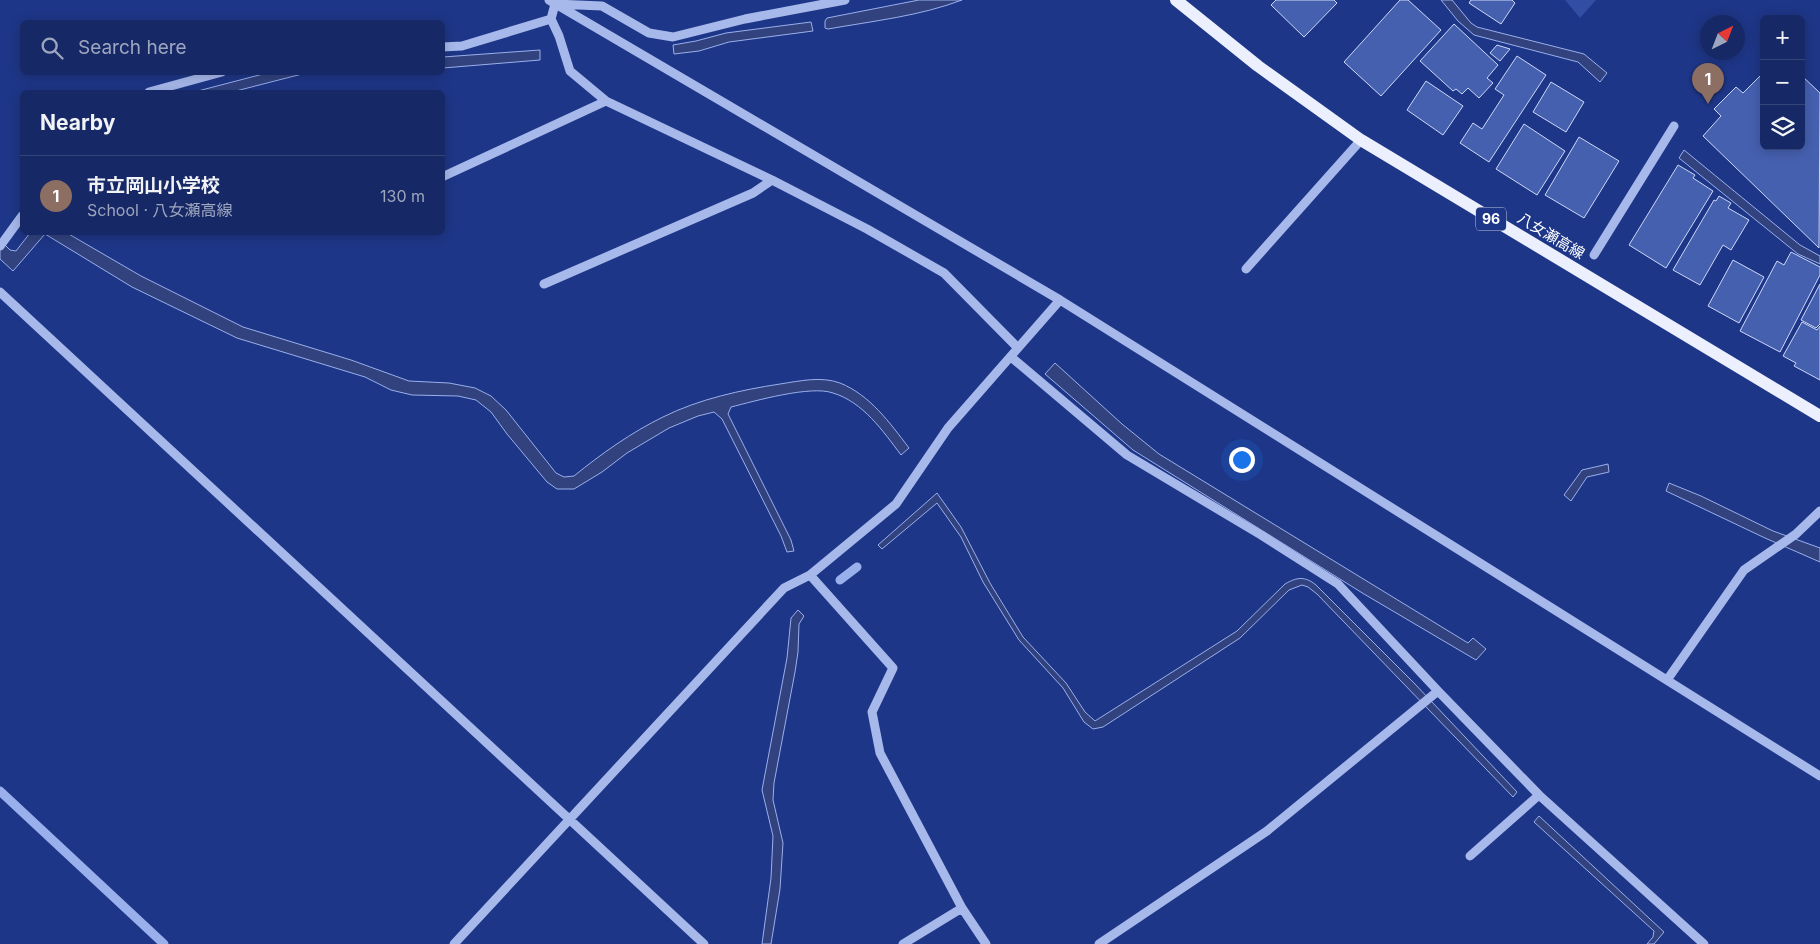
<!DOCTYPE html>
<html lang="en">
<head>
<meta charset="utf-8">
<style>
  body { margin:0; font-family:Inter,"Noto Sans JP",sans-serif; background:#1f306b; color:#f1f3f6 }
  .controls { position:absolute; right:15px; top:15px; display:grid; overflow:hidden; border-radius:8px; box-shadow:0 2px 12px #0003 }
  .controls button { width:45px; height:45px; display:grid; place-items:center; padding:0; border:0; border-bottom:1px solid #354479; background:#162865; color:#f1f3f6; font:25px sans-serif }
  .compass { position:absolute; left:1700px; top:15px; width:45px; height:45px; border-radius:50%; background:#162865; box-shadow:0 2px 12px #0003; rotate:42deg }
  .you { position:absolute; left:1241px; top:459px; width:18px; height:18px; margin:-12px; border:4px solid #fff; border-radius:50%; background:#1a73e8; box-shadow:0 0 0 8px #1a73e833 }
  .badge { display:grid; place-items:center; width:32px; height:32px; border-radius:50%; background:#e69b98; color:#fff; font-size:16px; font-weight:700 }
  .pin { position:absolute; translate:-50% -41px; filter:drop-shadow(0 1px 2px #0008) }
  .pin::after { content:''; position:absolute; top:26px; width:18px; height:15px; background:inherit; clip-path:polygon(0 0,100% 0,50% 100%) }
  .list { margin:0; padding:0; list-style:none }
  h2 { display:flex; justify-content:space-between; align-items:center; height:65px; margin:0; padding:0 20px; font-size:21px }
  h2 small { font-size:16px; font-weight:400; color:#9ea6bf }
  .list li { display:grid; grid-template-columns:32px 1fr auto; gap:15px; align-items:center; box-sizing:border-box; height:80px; padding:0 20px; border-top:1px solid #354479 }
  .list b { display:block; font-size:19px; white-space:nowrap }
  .list p { margin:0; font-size:16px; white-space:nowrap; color:#9ea6bf }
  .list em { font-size:16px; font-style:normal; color:#9ea6bf }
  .icon { flex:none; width:28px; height:28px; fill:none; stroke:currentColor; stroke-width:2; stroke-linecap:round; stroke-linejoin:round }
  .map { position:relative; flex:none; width:1820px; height:944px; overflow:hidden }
  .search { position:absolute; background:#162865; box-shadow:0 2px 12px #0003; left:20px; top:20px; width:425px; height:55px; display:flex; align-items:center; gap:12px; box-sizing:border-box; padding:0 18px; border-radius:8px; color:#9ea6bf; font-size:19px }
  .panel { position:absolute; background:#162865; box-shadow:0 2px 12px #0003; left:20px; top:90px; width:425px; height:145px; border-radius:8px }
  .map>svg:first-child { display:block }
  .green { fill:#314ea4 }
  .water { fill:#31427f; stroke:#9ab0ec }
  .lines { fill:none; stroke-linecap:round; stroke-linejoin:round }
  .stream { stroke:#9ab0ec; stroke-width:9 }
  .building { fill:#4660b0; stroke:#ccd7f8 }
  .minor { stroke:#a7b8eb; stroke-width:9 }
  .major { stroke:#ebeffe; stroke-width:12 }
  .labels { text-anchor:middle; stroke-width:4; stroke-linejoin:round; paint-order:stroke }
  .shield { fill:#1e3687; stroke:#bcc3db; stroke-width:1 }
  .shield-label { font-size:14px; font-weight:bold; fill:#fff }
  .street-label { font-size:15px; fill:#fff; stroke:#1e3687 }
</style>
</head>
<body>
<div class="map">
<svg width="1820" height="944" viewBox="0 0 1820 944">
  <rect width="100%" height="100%" fill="#1e3687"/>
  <path class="green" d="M1565 0H1596L1580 18Z"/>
  <path class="water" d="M919 0H962C920 16 873 21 828 29L825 28V21L827 18Z
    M1441 0H1452L1471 23 1477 27 1584 54 1607 73 1600 82 1578 62 1474 35 1458 21Z
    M811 22 813 31 729 42 699 51 674 54 673 45 696 41 726 33Z
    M540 50V60L443 68V57Z
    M267 73H306L232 92H194Z
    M1684 150 1800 245 1820 256V264L1798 254 1679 158Z
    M30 233H67L141 276 243 327 351 360 409 381 449 383 475 388 491 396 506 410 556 473 564 477 574 476C601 454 632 432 663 417 699 399 741 390 780 384 800 381 821 376 840 383 870 395 890 423 909 448L901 455C883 431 863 402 833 393 811 385 755 401 731 407L728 414 791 540 794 551 787 552 781 536 722 419 714 412 698 416 669 428 627 453 602 472 574 489H557L547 482 507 434 491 412 476 400 458 396 412 395 391 390 365 377 237 338 132 287 45 234 13 271 0 259V240L10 250 16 251Z
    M1055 363 1122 424 1159 454 1468 643 1473 638 1486 649 1476 660 1364 594 1133 450 1045 374Z
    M1608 464 1609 472 1587 477 1571 501 1564 495 1582 470Z
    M1669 483 1701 496 1773 531 1820 548V562L1765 538 1666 491Z
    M937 493 961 527 990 583 1023 637 1066 683 1085 712 1095 721 1237 631 1285 584C1297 577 1305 576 1316 585L1414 683 1517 792 1513 797 1317 594 1308 587 1302 585 1289 590 1240 638 1103 727 1093 729 1084 722 1063 688 1019 640 983 582 961 537 937 503 882 549 878 545Z
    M798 610 804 616 799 624 798 652 795 672 774 783 773 800 783 843 780 889 771 944H762L771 878 773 836 762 790 787 658 791 618Z
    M1539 816 1664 932 1654 944H1647L1653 937 1654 931 1534 822Z"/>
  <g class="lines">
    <path class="stream" d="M840 580 857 567
      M0 791 164 944"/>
  </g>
  <path class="building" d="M1276 0H1334L1337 3 1304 37 1271 5Z
    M1400 0H1408L1441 30 1381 96 1344 62Z
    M1471 0H1512L1515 3 1501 24 1469 3Z
    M1454 24 1498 65 1487 78 1493 83 1479 98 1468 88 1462 94 1456 89 1453 91 1420 61Z
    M1497 45 1510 49 1500 61 1490 53Z
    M1517 56 1546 75 1489 162 1460 143 1473 123 1482 129 1504 95 1495 89Z
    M1764 72V146H1801V75L1820 93 1819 248 1703 136 1721 116 1714 109 1736 87 1743 93Z
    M1426 81 1463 106 1443 135 1407 110Z
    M1551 82 1584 102 1566 132 1533 112Z
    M1524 124 1565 151 1537 195 1496 169Z
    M1579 137 1619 161 1584 218 1545 195Z
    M1678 165 1695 175 1693 178 1713 191 1666 268 1629 245Z
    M1719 196 1731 203 1728 208 1749 220 1731 250 1723 245 1700 285 1673 270 1714 200 1716 201Z
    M1791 252 1820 267V275L1780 352 1740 331 1777 261 1784 265Z
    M1733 260 1764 277 1739 323 1708 306Z
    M1820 284V324L1816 328 1801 320Z
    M1802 322 1817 330 1820 326V380L1794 366 1796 363 1783 356Z"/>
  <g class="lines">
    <path class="minor" d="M549 0 1060 300 1820 776
      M551 19 559 36 570 71 606 101 772 180 867 229 944 273 1018 348
      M442 47 462 46 551 19 555 4 602 6 649 33 673 37 745 19 845 0
      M149 92 222 72
      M442 177 606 101
      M0 246 22 216
      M1594 255 1674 126
      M1246 269 1361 140
      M544 284 753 193 772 180
      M0 292 704 944
      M1011 357 1127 455 1261 535 1338 584 1438 691 1539 795 1704 944
      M810 575 893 668 872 712 880 753 962 908 986 944
      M1667 680 1744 570 1796 534 1820 511
      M1470 856 1539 795
      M454 944 784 588 810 575 896 504 948 428 1060 300
      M903 944 962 908
      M1099 944 1267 831 1438 691"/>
    <path class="major" d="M1176 0 1258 66 1361 140 1820 416"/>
  </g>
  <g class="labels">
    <rect class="shield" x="1476" y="207.5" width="30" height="23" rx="4"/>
    <g class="shield-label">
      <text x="1491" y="224">96</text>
    </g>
    <g class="street-label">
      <text transform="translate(1551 236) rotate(31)" y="5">八女瀬高線</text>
    </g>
  </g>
</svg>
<div class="controls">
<button>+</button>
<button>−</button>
<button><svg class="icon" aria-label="layers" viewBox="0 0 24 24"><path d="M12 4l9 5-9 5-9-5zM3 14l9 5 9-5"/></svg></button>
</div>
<svg class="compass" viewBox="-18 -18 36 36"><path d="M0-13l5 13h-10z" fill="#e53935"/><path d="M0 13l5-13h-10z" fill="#9ea6bf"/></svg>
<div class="you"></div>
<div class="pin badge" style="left:1708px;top:104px;background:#8d6e63">1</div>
<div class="search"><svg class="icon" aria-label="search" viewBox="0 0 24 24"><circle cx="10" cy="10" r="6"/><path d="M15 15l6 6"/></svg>Search here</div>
<section class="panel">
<h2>Nearby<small></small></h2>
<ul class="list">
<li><span class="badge" style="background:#8d6e63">1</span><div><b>市立岡山小学校</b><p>School · 八女瀬高線</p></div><em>130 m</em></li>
</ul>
</section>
</div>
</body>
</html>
